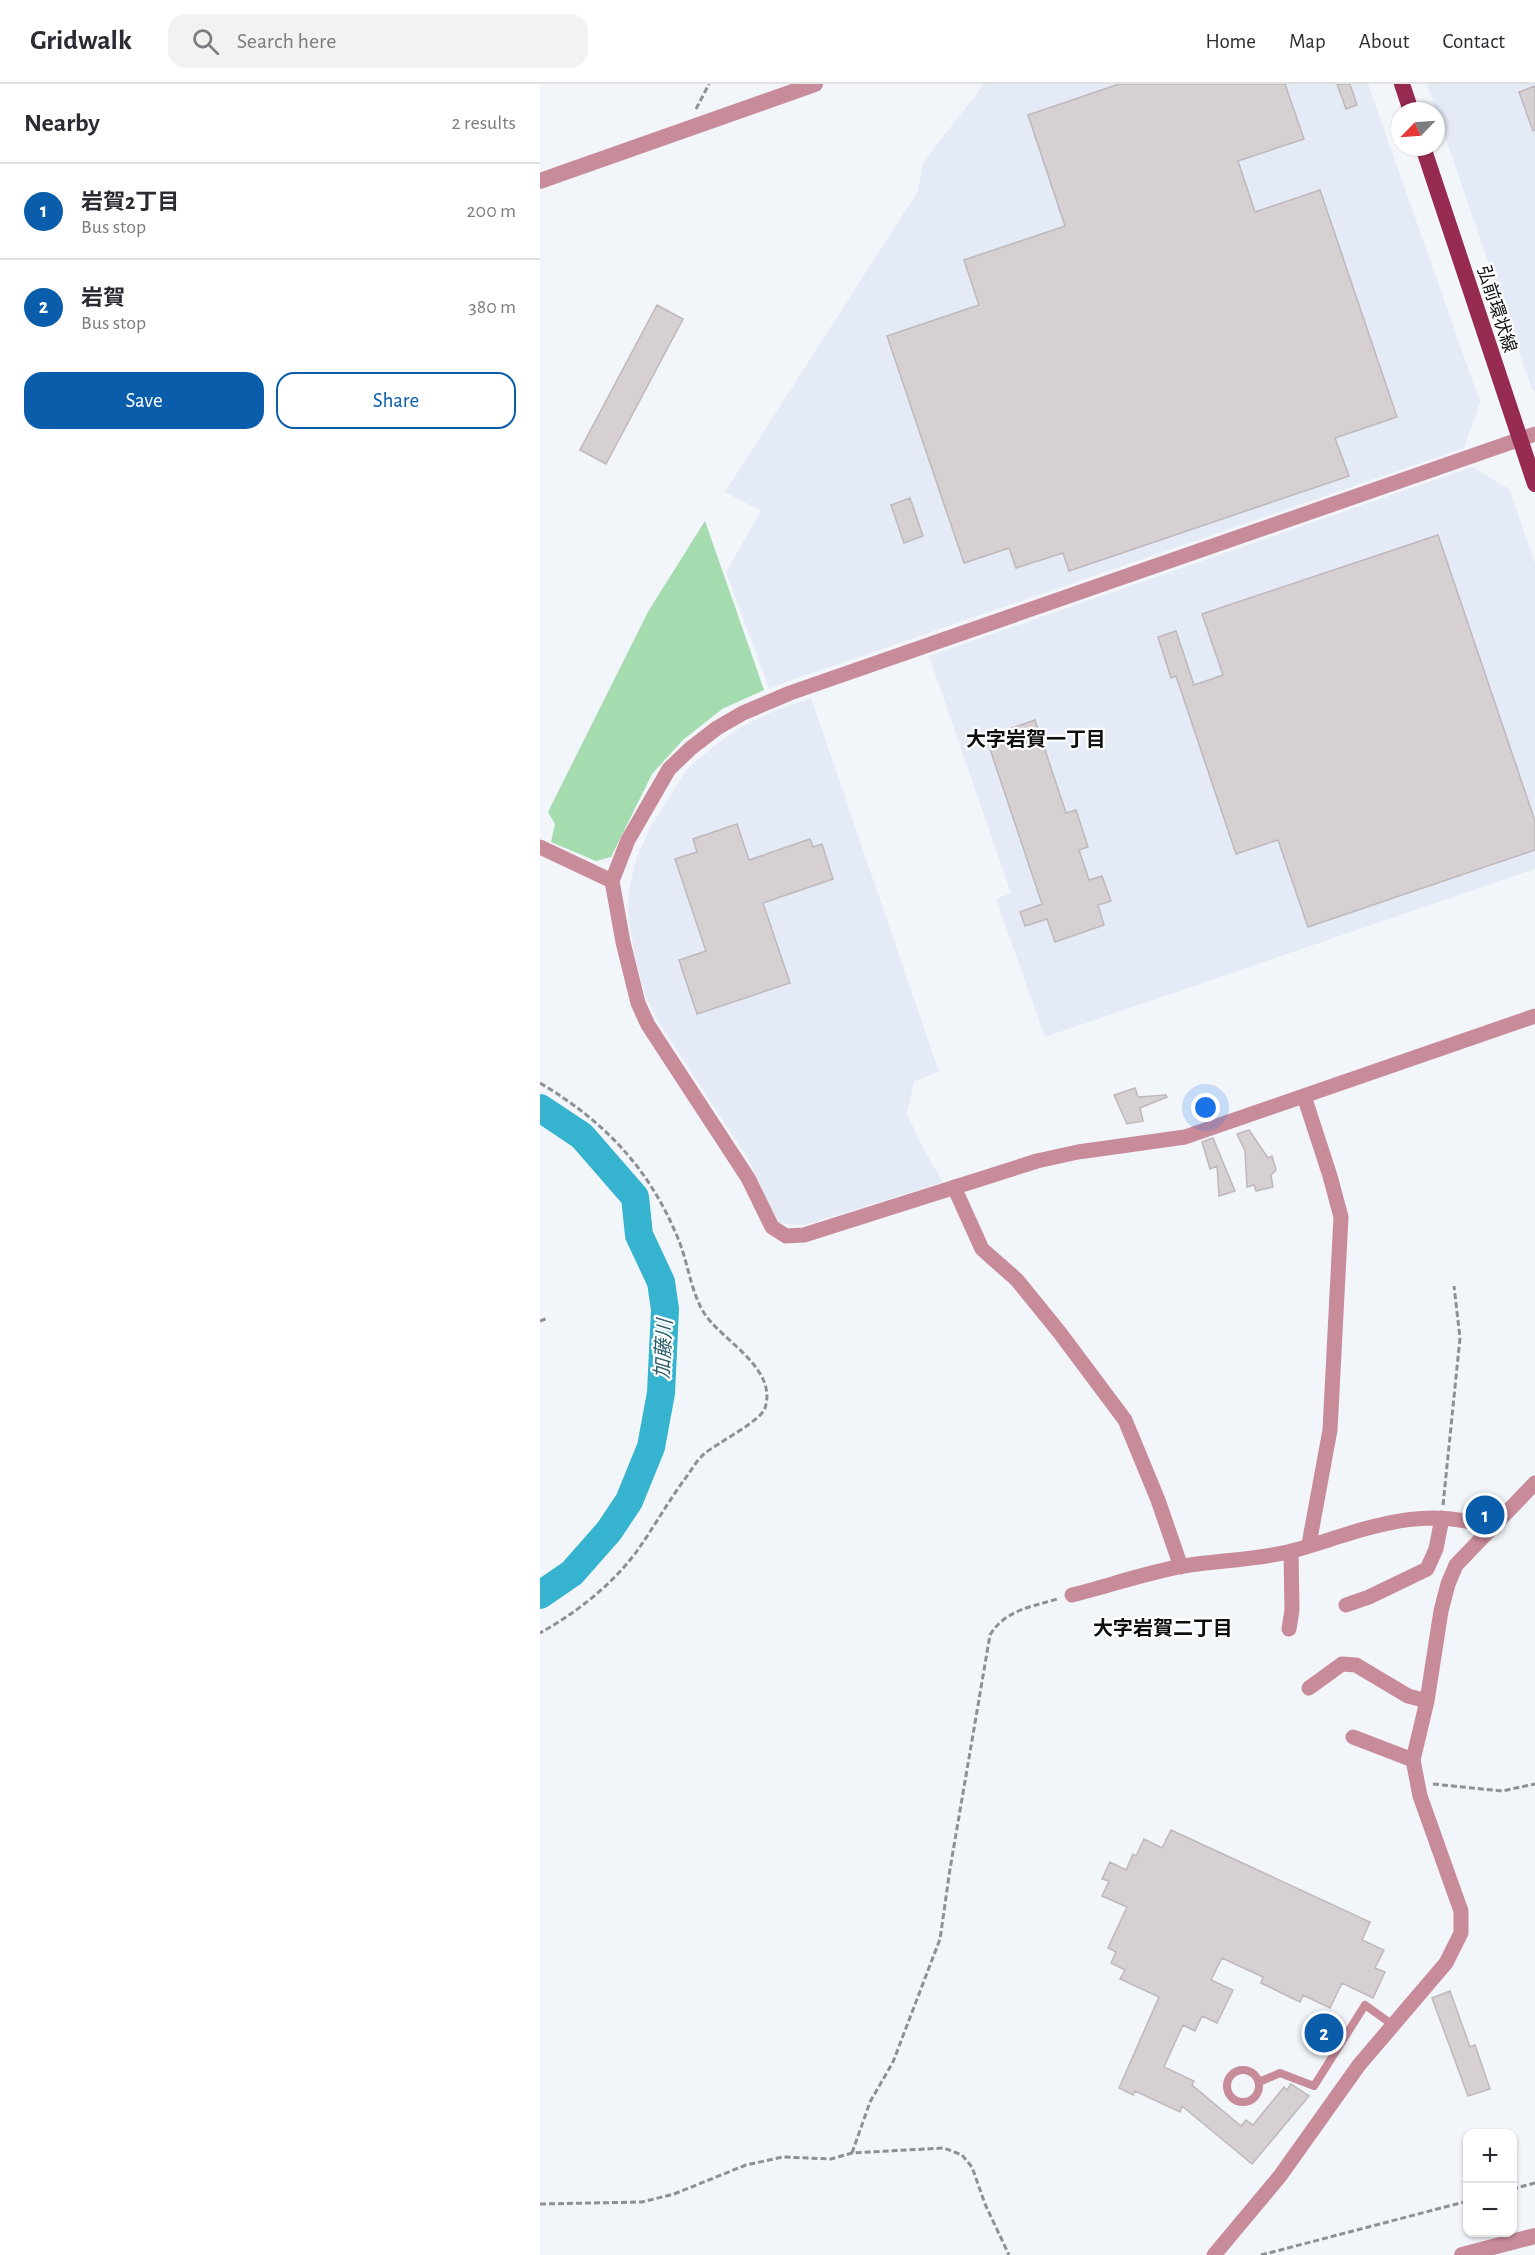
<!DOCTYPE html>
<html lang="en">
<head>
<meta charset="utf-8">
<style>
  body { margin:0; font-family:"Alegreya Sans","Noto Sans JP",sans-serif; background:#f2f2f3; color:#2b2b33 }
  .controls { position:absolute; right:18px; bottom:18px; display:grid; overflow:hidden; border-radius:12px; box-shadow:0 2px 4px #0004 }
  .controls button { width:54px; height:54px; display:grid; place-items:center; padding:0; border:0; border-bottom:2px solid #e1e1e2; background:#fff; color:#2b2b33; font:30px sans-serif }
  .compass { position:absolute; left:851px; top:18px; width:54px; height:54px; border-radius:50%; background:#fff; box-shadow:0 2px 4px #0004; rotate:245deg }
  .you { position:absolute; left:666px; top:1024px; width:21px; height:21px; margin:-15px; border:4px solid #fff; border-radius:50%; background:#1a73e8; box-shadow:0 0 0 9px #1a73e833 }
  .badge { display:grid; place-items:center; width:39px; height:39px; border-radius:50%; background:#095dab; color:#fff; font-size:20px; font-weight:700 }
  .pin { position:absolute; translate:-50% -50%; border:3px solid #fff; box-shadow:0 2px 6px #0006 }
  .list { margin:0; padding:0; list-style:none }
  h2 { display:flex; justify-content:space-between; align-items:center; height:78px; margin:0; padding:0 24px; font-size:26px }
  h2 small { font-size:20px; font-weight:400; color:#7c7c81 }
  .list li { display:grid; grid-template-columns:39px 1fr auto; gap:18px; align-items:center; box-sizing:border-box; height:96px; padding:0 24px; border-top:2px solid #e1e1e2 }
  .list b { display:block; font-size:22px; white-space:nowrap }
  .list p { margin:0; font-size:20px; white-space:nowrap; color:#7c7c81 }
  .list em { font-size:20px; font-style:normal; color:#7c7c81 }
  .actions { display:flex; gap:12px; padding:18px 24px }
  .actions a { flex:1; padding:14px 0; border:2px solid #095dab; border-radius:18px; text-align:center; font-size:21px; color:#095dab }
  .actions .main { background:#095dab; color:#fff }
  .icon { flex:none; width:33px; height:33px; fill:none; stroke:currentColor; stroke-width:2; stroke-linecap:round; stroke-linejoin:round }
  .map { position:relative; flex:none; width:995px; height:2171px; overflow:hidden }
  header { display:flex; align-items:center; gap:36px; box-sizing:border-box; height:84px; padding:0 30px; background:#fff; border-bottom:2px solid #e1e1e2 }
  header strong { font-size:28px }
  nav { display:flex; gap:33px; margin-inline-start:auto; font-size:21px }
  .search { width:420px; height:54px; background:#f2f2f3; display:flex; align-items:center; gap:15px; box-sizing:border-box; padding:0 21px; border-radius:18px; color:#7c7c81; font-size:22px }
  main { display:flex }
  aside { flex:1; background:#fff }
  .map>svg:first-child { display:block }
  .built { fill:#e4eaf6 }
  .green { fill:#a4dcaf }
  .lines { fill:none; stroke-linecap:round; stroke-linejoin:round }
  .river { stroke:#36b3ce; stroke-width:28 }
  .building { fill:#d6d0d3; stroke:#beb8bb; stroke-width:1.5 }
  .path { stroke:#8e9093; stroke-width:3; stroke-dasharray:6 3; stroke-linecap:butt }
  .service { stroke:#c88b9a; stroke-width:8 }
  .minor { stroke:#c88b9a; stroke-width:15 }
  .tertiary { stroke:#c88b9a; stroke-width:16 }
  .primary { stroke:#962a51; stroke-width:16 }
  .labels { text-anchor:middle; stroke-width:4.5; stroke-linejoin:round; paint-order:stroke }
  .street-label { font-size:18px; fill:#0e0e10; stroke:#fff }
  .neighbourhood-label { font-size:20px; font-weight:bold; fill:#0e0e10; stroke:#fff }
  .water-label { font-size:20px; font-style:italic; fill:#2b5d69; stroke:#fff }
</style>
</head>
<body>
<header>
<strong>Gridwalk</strong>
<div class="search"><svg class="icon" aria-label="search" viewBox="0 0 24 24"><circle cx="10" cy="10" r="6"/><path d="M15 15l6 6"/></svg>Search here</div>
<nav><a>Home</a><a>Map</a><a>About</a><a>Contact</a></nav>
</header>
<main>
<aside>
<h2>Nearby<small>2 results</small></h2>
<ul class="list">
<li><span class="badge">1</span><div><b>岩賀2丁目</b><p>Bus stop</p></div><em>200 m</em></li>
<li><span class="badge">2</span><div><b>岩賀</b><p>Bus stop</p></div><em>380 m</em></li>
</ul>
<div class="actions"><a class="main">Save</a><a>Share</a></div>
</aside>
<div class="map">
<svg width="995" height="2171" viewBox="0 0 995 2171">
  <rect width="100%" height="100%" fill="#f2f5fa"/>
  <path class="built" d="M444 0H828L940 318 924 364 229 604 186 488 221 427 185 408 378 107 383 79Z
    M887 0H995V307L992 305Z
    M932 383 969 405 995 479V785L505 953 456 815 471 809 389 572Z
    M271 614 399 988 374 997 367 1030 384 1066 403 1098 265 1141H254L237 1138 209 1076 118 937 106 913 96 878 88 831 89 807 96 775 111 742 148 684 173 663 199 644 234 627Z"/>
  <path class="green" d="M165 437 224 606 182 625 143 656 112 690 71 773 56 777 11 758 15 740 8 728 109 526Z"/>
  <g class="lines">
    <path class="river" d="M0 1024 42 1052 95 1113 99 1151 121 1198 125 1225 121 1309 111 1363 89 1417 69 1447 32 1489 0 1511"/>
  </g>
  <path class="building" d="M579 0H745L764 55 698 77 715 128 780 106 857 333 795 354 809 392 529 487 523 469 476 484 469 464 424 479 347 252 439 221 424 176 525 142 488 31Z
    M797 0H810L817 21 806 25Z
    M995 2V46L993 47 979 8Z
    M117 221 143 235 66 380 40 366Z
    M370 414 383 452 364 459 351 421Z
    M898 451 995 737V766L768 843 738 756 696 770 636 592 631 594 618 553 636 547 654 601 683 591 662 530Z
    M495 636 526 729 536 726 548 763 539 766 549 796 562 792 571 817 558 821 564 841 515 858 507 835 485 842 480 828 502 820 446 653Z
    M197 740 209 776 270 755 273 763 282 760 293 795 223 819 250 899 157 930 139 876 166 867 135 775 157 768 153 755Z
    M595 1004 598 1013 626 1011 627 1013 600 1024 603 1037 587 1040 574 1011Z
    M709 1046 728 1074 732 1072 736 1086 731 1091 733 1103 716 1107 714 1101 707 1103 705 1067 697 1050Z
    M673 1054 695 1107 679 1112 677 1082 670 1085 662 1058Z
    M631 1746 830 1838 822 1856 844 1866 835 1884 845 1888 833 1914 802 1899 790 1924 763 1911 760 1918 721 1899 723 1893 682 1874 671 1896 693 1906 677 1939 662 1932 655 1947 643 1941 624 1983 654 1997 652 2001 701 2042 706 2036 713 2041 744 2003 747 2006 751 2000 769 2012 712 2080 642 2022 640 2028 595 2007 593 2011 579 2004 619 1913 580 1895 585 1886 571 1879 576 1868 568 1864 587 1823 562 1812 569 1797 562 1795 570 1778 586 1786 593 1770 596 1772 604 1755 622 1764Z
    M910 1907 930 1963 935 1961 950 2005 928 2012 892 1914Z"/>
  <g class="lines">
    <path class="path" d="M156 25 169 0
      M0 999C64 1037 108 1083 137 1152 148 1177 150 1206 164 1229 182 1257 238 1284 225 1324 221 1337 177 1359 164 1370 157 1376 152 1385 147 1392 129 1416 114 1443 97 1467 72 1501 36 1529 0 1549
      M0 1237 8 1234
      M903 1421 920 1254 914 1202
      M893 1700 962 1707 995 1700
      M312 2069 330 2018 353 1978 400 1855 410 1785 450 1551C465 1526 491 1523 517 1515
      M972 2105 995 2099
      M0 2120 102 2118 134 2110 206 2081 243 2073 291 2075 312 2069 404 2064 422 2071 432 2083 445 2120 469 2171
      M721 2171 928 2117"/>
    <path class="service" d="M687 2002a16 16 0 1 1 32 0a16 16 0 1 1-32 0Z
      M719 1998 740 1989 774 2002 825 1921 853 1941"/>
    <path class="minor" d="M995 350 250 609 203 629 177 644 151 664 129 685 88 756 72 797 83 858 98 919 108 941 208 1094 232 1143 246 1152 264 1151 497 1077 538 1068 645 1053 995 932
      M0 763 72 797
      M764 1012 790 1092 801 1133 790 1346 769 1460
      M414 1103 442 1165 477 1196 520 1249 585 1336 618 1416 641 1483
      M532 1511C568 1502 605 1489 643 1482 678 1476 717 1476 752 1467 820 1448 880 1418 952 1444
      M806 1521 829 1513 887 1485 896 1465 902 1434
      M749 1545 752 1526 751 1467
      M769 1604 802 1580 816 1581 868 1612 887 1617
      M813 1653 873 1676
      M674 2171 740 2092 819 1981 906 1879 921 1849V1827L880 1712 873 1676 887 1617 901 1527 908 1500 916 1481 995 1399"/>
    <path class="tertiary" d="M0 97 275 0
      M922 2171 995 2152"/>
    <path class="primary" d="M862 0 871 27
      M883 63 995 400"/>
  </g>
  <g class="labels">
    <g class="street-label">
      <text transform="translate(957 225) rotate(72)" y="6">弘前環状線</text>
    </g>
    <g class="neighbourhood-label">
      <text x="496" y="662">大字岩賀一丁目</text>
      <text x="623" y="1551">大字岩賀二丁目</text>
    </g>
    <g class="water-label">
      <text transform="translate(123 1265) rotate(-87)" y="7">加藤川</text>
    </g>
  </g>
</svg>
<div class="controls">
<button>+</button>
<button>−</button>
</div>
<svg class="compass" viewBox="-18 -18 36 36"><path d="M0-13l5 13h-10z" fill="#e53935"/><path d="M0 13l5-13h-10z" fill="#7c7c81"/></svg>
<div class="you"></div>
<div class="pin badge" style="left:945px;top:1431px">1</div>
<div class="pin badge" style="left:784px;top:1949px">2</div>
</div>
</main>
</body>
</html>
